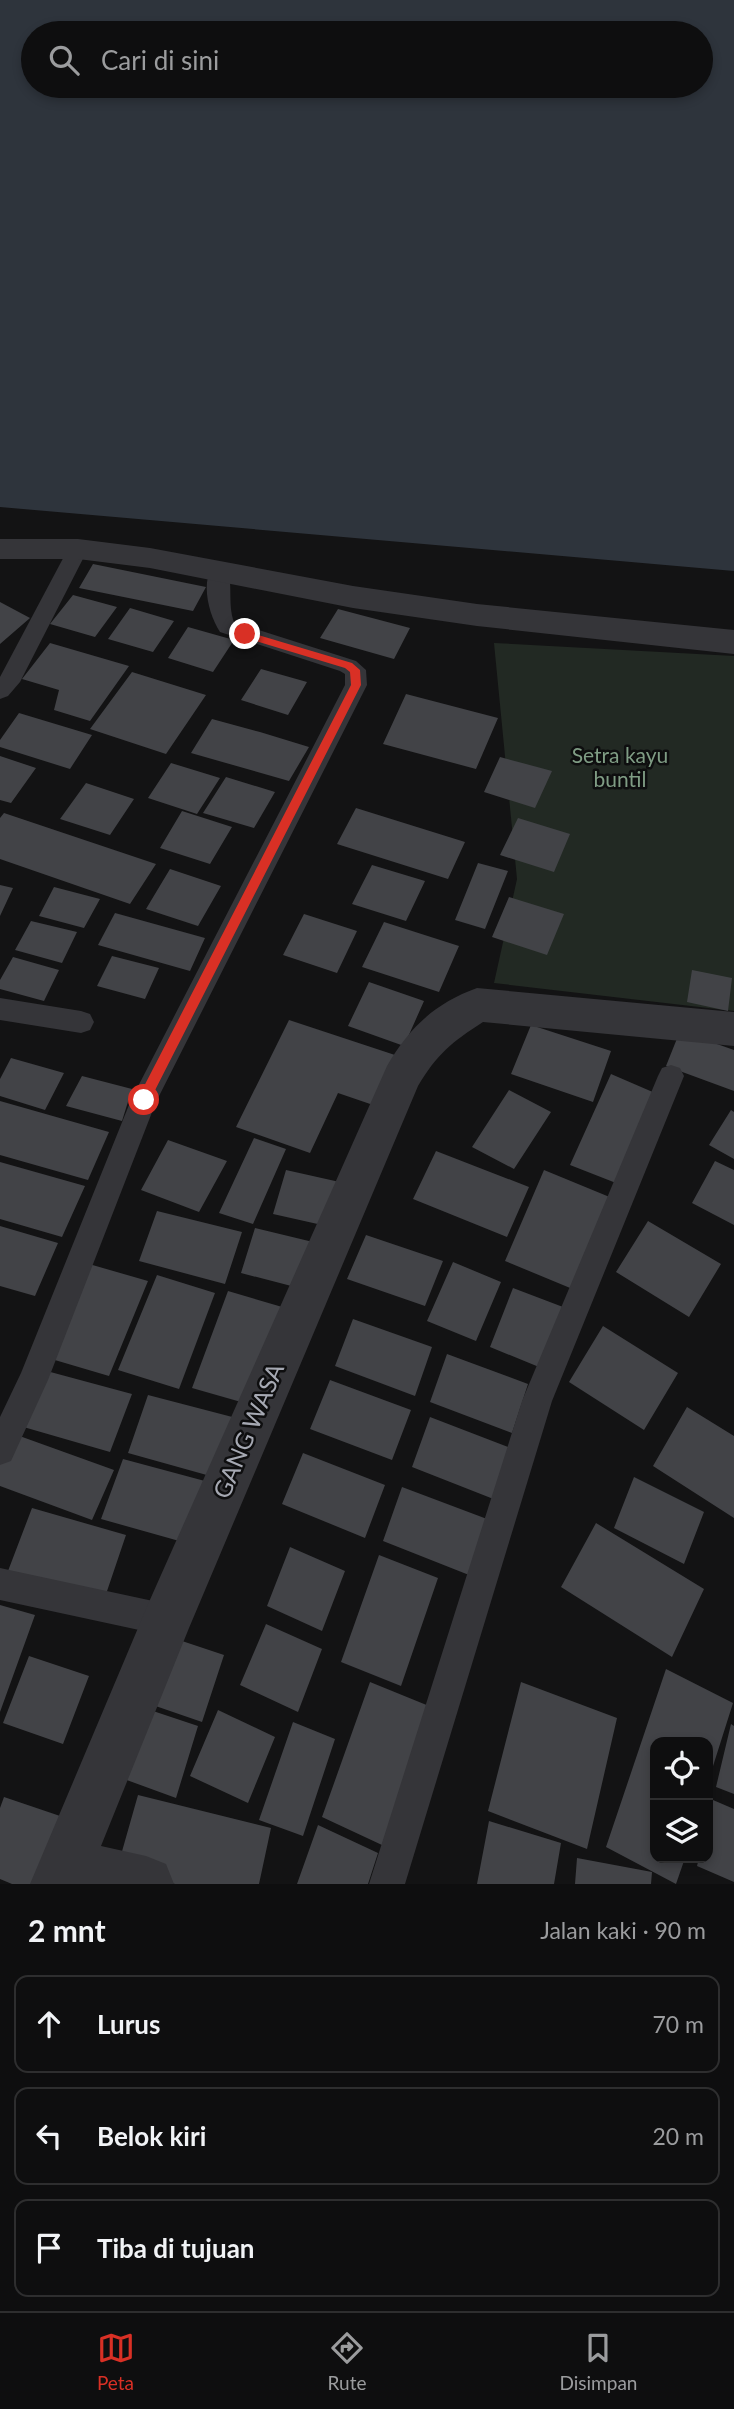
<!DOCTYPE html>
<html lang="id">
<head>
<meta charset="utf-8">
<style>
  body { margin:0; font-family:Lato,sans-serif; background:#1c1c1d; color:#f1f3f6 }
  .controls { position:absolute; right:21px; bottom:21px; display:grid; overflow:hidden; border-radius:14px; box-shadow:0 4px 10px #0003 }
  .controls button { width:63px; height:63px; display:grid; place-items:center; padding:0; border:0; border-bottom:2px solid #2e2e2f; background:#0e0e0f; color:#f1f3f6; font:35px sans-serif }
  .stop { position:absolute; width:21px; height:21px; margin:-16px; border:5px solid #d93025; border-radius:50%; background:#fff }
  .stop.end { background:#d93025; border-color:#fff; box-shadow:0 2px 7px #0008 }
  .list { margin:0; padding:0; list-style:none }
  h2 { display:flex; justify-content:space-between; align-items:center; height:91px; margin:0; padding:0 28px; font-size:30px }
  h2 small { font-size:23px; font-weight:400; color:#9b9c9e }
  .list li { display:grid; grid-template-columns:46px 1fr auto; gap:21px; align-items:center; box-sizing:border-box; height:98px; margin:0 14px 14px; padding:0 14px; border:2px solid #2e2e2f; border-radius:14px }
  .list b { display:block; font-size:26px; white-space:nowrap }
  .list em { font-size:23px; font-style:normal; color:#9b9c9e }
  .icon { flex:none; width:38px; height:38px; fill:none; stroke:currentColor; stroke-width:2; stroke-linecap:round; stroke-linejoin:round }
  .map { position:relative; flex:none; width:734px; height:1884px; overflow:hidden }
  .search { position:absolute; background:#0e0e0f; box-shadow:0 4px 10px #0003; left:21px; right:21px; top:21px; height:77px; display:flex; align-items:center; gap:18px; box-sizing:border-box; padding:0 24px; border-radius:38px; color:#9b9c9e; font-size:26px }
  .sheet { height:427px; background:#0e0e0f }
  nav { display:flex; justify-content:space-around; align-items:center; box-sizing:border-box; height:98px; border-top:2px solid #2e2e2f; background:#0e0e0f; font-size:19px; color:#9b9c9e }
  nav a { display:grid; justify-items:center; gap:4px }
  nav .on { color:#d93025 }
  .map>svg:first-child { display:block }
  .green { fill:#222923 }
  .water { fill:#2e343c; fill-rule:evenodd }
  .building { fill:#424347 }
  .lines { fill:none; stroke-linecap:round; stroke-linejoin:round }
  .lane { fill:#353539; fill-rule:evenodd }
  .street { fill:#353539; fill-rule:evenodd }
  .route { fill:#d93025 }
  .labels { text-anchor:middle; stroke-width:5; stroke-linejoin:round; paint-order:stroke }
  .park-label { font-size:21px; fill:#7f9c84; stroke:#0e0e0f }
  .near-street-label { font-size:24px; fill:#a6a9b3; stroke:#0e0e0f }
</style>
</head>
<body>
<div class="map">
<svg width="734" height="1884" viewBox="0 0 734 1884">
  <rect width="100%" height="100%" fill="#131314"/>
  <path class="green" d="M494 643 734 656V1011L494 983 517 879Z"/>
  <path class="water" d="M0 0H734V571L0 507ZM33 33H701V86H33Z"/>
  <path class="building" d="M93 564 206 587 193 611 79 588Z
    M73 595 117 607 95 637 50 624Z
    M0 602 30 618 0 644Z
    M130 608 174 621 153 652 108 639Z
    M338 609 410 628 394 659 320 638Z
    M188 627 234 640 213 672 168 658Z
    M50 643 129 666 90 721 54 710 59 690 22 679Z
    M261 669 307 682 288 715 241 700Z
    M132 672 206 695 166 754 90 729Z
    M406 694 498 718 476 769 383 744Z
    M19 713 92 735 70 769 0 747V740Z
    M212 719 260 732 309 747 289 781 191 753Z
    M0 756 36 768 11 803 0 800Z
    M500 757 552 771 535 808 484 792Z
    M171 763 220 778 197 814 148 798Z
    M226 777 275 792 254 828 203 813Z
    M86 783 134 799 110 835 60 819Z
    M356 808 465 842 448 879 337 844Z
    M182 811 232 827 210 864 160 848Z
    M4 813 156 864 130 904 0 859V818Z
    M518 818 570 834 554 872 500 855Z
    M478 863 508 871 485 929 455 920Z
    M372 865 425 881 406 921 352 904Z
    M170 869 221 886 198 926 146 909Z
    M0 885 13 888 0 916Z
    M54 887 100 899 84 928 39 916Z
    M509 897 564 914 547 955 492 937Z
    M115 913 205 938 190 971 98 945Z
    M304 914 357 931 337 973 283 955Z
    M31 921 77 932 62 963 15 950Z
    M384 922 459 946 439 992 362 967Z
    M112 956 159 968 145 999 97 986Z
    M13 957 59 970 44 1001 0 989V980Z
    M692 970 732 978 728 1011 687 1002Z
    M369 982 424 1001 404 1046 348 1026Z
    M289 1020 401 1057 379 1107 338 1093 310 1153 236 1127Z
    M531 1025 611 1051 593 1102 511 1074Z
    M680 1031 734 1050V1091L666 1066Z
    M11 1058 64 1073 45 1110 0 1096V1079Z
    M611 1074 655 1093 616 1183 570 1165Z
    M82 1076 132 1089 122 1121 66 1106Z
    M509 1090 551 1112 514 1169 472 1147Z
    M0 1101 109 1132 88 1180 0 1155Z
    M731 1110 734 1112V1159L709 1145Z
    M254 1138 286 1149 253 1224 219 1213Z
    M168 1140 227 1161 199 1212 141 1190Z
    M436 1151 529 1187 507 1237 413 1199Z
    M715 1161 734 1170V1225L692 1203Z
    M0 1162 85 1186 62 1237 0 1219Z
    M286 1170 344 1183 331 1227 273 1214Z
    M544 1170 612 1198 575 1290 505 1261Z
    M157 1211 242 1232 225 1284 139 1261Z
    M648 1221 721 1264 689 1317 616 1272Z
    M0 1226 58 1243 35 1296 0 1286Z
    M255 1228 313 1242 299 1288 241 1273Z
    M366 1235 443 1261 425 1306 347 1279Z
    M453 1262 501 1282 476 1341 427 1321Z
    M89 1264 148 1281 109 1376 48 1358Z
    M157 1275 215 1293 179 1389 118 1370Z
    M513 1288 563 1307 539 1367 490 1347Z
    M228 1291 289 1309 255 1406 192 1388Z
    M353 1319 432 1347 415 1396 335 1366Z
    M603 1326 678 1373 644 1430 569 1382Z
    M447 1354 528 1384 512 1433 430 1402Z
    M43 1370 132 1394 110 1452 20 1426Z
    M330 1380 411 1410 392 1460 310 1429Z
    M148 1395 240 1419 221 1479 128 1453Z
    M687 1407 734 1436V1518L653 1466Z
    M430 1417 513 1449 496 1500 412 1467Z
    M14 1434 114 1470 92 1520 0 1486V1462Z
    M303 1453 385 1485 365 1538 282 1504Z
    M123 1459 216 1484 197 1546 101 1519Z
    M634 1477 704 1512 684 1564 614 1528Z
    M402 1487 487 1519 469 1575 383 1541Z
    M32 1508 126 1535 104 1600 8 1571Z
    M596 1523 704 1589 672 1657 561 1587Z
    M290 1547 345 1571 322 1631 267 1606Z
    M379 1555 438 1578 401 1686 341 1662Z
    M0 1605 35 1615 0 1712Z
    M266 1624 322 1649 298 1712 240 1685Z
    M164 1635 224 1655 202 1722 141 1701Z
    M29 1656 89 1676 63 1744 3 1723Z
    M666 1669 733 1703 708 1782V1742H655V1858H685L676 1884 606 1847Z
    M370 1682 429 1706 382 1845 322 1817Z
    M521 1682 617 1718 587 1849 488 1811Z
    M138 1706 198 1726 176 1798 113 1775Z
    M218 1710 275 1737 248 1803 190 1776Z
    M293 1722 335 1739 303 1836 259 1820Z
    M731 1724 734 1726V1794L716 1787Z
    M138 1795 271 1828 259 1884H175L117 1869Z
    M4 1797 66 1818 43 1884H12L0 1879V1808Z
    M713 1800 734 1809V1882L697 1866 699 1858H708V1821Z
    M489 1821 561 1843 554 1884H477Z
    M318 1825 378 1853 368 1884H297Z
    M577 1858 652 1872 651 1884H575Z"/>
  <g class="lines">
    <path class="lane" d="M78 542 85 544 88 549 20 682 8 696 0 699V677L68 549 71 544Z
      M219 564 226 566C234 580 227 604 234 622L356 661 366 670 367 685 156 1102 48 1380 11 1461 0 1465V1417L21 1373 131 1100 345 685V674L340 671 220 632C209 615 201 585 212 566Z
      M0 998 81 1011 90 1014 94 1022 90 1030 81 1033 0 1020Z
      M671 1065 680 1068 684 1076 552 1401 405 1884H369L522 1401 658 1076 662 1068Z
      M0 1568 167 1604 178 1609 183 1620 178 1631 167 1636 0 1600Z"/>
    <path class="street" d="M0 539H78L150 548 353 586 477 604 734 630V654L477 626 353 608 150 568 78 559H0Z
      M477 988 734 1012V1046L483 1022C452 1042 437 1054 418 1086L189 1628 101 1846 146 1856 166 1864 174 1884H30L149 1602 387 1066C409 1028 435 1003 477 988Z"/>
  </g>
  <path class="route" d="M245 631 352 663 360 670 361 685 148 1104H139V1096L351 685 350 672 345 668 242 637 240 634Z"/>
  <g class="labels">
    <g class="park-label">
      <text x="620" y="763">Setra kayu<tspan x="620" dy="24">buntil</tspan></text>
    </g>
    <g class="near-street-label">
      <text transform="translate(249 1431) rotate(-67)" y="8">GANG WASA</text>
    </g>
  </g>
</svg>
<div class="controls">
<button><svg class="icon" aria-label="locate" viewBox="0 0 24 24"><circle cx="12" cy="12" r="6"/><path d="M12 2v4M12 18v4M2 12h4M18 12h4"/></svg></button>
<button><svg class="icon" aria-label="layers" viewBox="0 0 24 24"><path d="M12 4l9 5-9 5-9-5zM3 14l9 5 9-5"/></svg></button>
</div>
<div class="stop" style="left:144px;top:1100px"></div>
<div class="stop end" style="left:245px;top:634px"></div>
<div class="search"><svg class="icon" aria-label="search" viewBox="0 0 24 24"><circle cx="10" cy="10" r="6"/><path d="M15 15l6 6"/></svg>Cari di sini</div>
</div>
<section class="sheet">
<h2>2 mnt<small>Jalan kaki · 90 m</small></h2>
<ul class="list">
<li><svg class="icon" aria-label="ahead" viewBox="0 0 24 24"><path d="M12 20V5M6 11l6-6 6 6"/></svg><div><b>Lurus</b></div><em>70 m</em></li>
<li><svg class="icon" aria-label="left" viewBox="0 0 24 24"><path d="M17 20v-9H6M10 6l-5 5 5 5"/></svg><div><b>Belok kiri</b></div><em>20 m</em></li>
<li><svg class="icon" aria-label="arrive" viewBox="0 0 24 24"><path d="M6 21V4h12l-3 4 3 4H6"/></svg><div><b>Tiba di tujuan</b></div></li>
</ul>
</section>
<nav>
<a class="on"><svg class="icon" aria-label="map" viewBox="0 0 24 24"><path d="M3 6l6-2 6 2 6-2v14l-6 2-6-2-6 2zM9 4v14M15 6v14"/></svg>Peta</a>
<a><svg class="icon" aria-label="directions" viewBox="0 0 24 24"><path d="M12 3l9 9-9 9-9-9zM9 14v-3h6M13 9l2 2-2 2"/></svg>Rute</a>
<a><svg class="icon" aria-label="saved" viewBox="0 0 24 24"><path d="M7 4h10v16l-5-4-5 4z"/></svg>Disimpan</a>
</nav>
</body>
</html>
